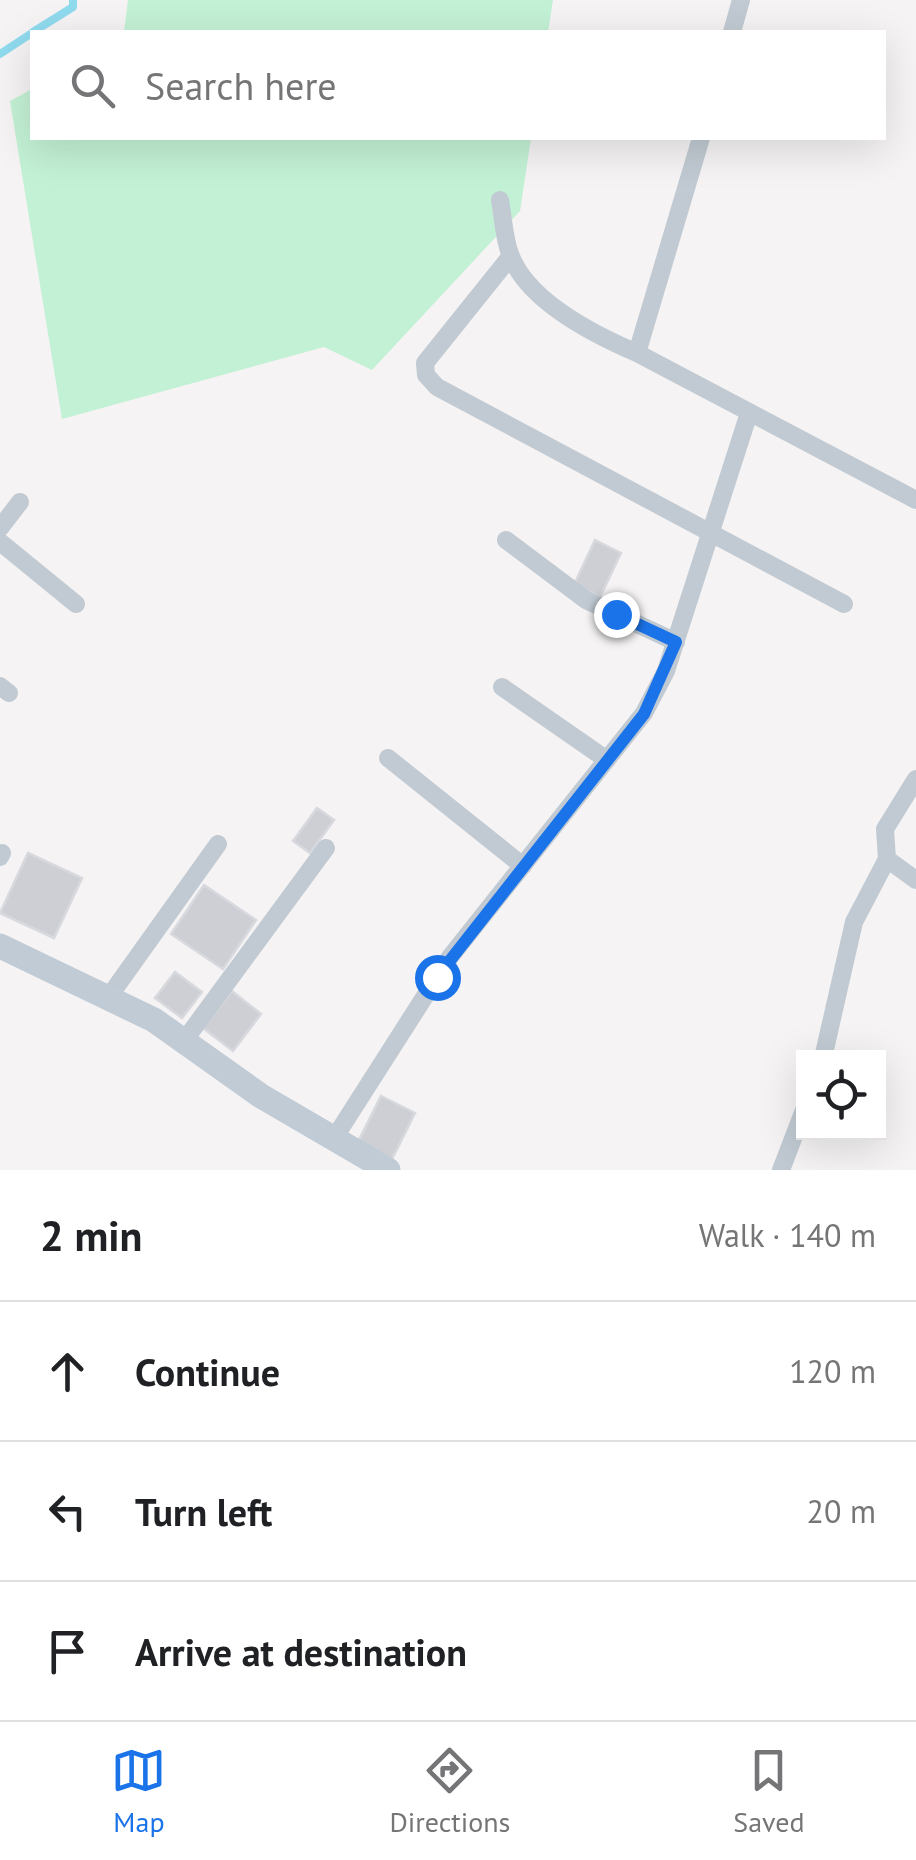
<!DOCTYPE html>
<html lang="en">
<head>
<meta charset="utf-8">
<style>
  body { margin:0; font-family:"PT Sans",sans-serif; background:#f6f6f6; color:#202124 }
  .controls { position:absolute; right:30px; bottom:30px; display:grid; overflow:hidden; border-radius:0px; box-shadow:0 10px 40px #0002 }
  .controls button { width:90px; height:90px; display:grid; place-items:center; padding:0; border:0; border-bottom:2px solid #e0e0e0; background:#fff; color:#202124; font:50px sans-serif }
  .stop { position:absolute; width:30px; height:30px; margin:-22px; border:8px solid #1a73e8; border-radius:50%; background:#fff }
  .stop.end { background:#1a73e8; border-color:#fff; box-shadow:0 2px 10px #0008 }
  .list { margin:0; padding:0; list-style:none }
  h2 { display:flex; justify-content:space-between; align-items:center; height:130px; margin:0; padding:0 40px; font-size:42px }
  h2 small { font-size:32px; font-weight:400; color:#757577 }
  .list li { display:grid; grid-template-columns:65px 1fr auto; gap:30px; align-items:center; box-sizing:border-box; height:140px; padding:0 40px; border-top:2px solid #e0e0e0 }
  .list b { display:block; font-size:38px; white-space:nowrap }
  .list em { font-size:32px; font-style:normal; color:#757577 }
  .icon { flex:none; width:55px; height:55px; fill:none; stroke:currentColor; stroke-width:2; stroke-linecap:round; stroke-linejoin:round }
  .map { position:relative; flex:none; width:916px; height:1170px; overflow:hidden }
  .search { position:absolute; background:#fff; box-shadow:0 10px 40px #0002; left:30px; right:30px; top:30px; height:110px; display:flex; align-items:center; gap:25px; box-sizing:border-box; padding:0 35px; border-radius:0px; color:#757577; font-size:38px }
  .sheet { height:550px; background:#fff }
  nav { display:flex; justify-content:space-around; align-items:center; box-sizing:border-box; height:140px; border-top:2px solid #e0e0e0; background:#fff; font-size:28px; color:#757577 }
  nav a { display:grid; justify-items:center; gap:5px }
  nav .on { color:#1a73e8 }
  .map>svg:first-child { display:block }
  .green { fill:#c3f1d5 }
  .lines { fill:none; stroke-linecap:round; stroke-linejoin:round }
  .stream { stroke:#90daee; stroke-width:8 }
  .building { fill:#cdcfd5; stroke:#d7d9de; stroke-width:2.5 }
  .street { stroke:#c1cad2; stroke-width:18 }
  .secondary { stroke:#c1cbd6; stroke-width:25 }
  .route { stroke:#1a73e8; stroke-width:12 }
</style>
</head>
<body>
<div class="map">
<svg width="916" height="1170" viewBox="0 0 916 1170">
  <rect width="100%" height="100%" fill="#f5f3f3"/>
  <path class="green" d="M128 0H553L548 32H124Z
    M32 89V138H531L520 211 372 370 324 347 62 419 10 101Z"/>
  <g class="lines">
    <path class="stream" d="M33 32 73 7V0
      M0 54 32 33"/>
  </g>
  <path class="building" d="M595 540 621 553 600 597 574 585Z
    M317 808 334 820 310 853 293 841Z
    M28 853 82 878 54 938 0 913Z
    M204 885 256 920 223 969 171 934Z
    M175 972 202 992 182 1018 155 998Z
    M232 991 261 1014 233 1051 203 1028Z
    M381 1096 415 1113 391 1161 357 1144Z"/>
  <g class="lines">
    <path class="street" d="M732 32 741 0
      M701 138 637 353 916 500
      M500 200C503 217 504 238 510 254 527 301 595 335 637 353
      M510 257 425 363 426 375 437 387 844 604
      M0 528 20 502
      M506 540 586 600 676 642
      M0 542 76 604
      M0 686 9 693
      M502 687 607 760
      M388 758 523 866
      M916 779 885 829 887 859 916 880
      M0 857 2 853
      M108 998 218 844
      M184 1041 326 848
      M823 1058 854 922 887 859
      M335 1137 450 957 644 713 666 671 749 413
      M781 1170 804 1110"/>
    <path class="secondary" d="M0 946 154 1020 261 1096 388 1170"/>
  </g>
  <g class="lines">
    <path class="route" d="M437 977 644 714 676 642 616 614"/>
  </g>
</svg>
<div class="controls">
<button><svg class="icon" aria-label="locate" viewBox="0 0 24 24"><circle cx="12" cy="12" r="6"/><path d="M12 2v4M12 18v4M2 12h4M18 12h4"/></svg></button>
</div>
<div class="stop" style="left:437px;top:977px"></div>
<div class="stop end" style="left:616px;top:614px"></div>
<div class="search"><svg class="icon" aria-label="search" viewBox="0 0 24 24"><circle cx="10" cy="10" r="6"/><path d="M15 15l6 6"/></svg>Search here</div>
</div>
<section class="sheet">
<h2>2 min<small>Walk · 140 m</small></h2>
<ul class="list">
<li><svg class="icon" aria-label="ahead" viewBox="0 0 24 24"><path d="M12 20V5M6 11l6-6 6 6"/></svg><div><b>Continue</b></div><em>120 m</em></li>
<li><svg class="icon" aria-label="left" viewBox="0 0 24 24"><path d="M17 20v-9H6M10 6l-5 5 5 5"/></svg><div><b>Turn left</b></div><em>20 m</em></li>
<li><svg class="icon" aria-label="arrive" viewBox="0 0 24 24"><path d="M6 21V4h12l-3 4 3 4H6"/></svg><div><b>Arrive at destination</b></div></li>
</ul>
</section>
<nav>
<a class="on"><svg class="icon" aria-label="map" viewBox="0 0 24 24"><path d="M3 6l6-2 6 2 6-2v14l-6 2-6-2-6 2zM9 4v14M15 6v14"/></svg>Map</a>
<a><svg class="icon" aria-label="directions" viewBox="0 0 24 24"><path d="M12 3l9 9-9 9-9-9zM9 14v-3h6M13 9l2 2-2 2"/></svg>Directions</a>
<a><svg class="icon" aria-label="saved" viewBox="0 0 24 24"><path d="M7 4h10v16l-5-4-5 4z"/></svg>Saved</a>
</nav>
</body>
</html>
